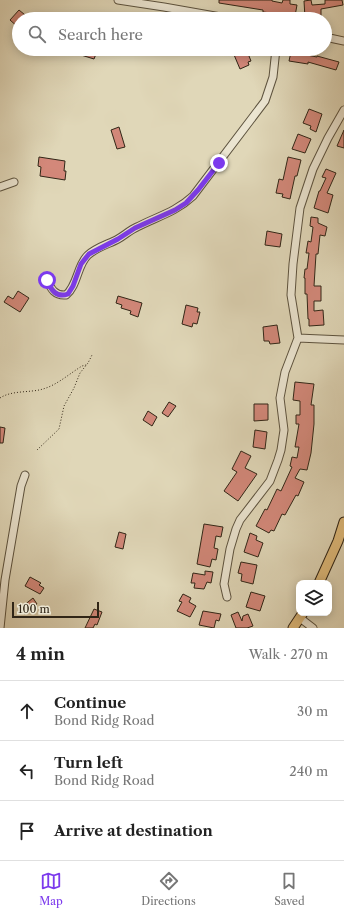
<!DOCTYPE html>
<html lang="en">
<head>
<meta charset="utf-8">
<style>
  body { margin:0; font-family:"Libre Caslon Text",serif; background:#f2f2f2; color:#222 }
  .controls { position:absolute; right:12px; bottom:12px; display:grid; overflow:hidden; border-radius:8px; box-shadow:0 2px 10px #0003 }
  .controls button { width:36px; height:36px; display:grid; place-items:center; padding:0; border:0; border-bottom:1px solid #e0e0e0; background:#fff; color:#222; font:20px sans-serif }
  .scale { position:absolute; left:12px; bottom:10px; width:87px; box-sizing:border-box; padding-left:4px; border:2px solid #302516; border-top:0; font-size:11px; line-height:14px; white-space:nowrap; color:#302516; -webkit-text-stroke:3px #ebe5d1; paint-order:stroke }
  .stop { position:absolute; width:12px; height:12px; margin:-9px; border:3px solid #7c3aed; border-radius:50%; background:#fff }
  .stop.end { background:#7c3aed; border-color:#fff; box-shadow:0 1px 4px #0008 }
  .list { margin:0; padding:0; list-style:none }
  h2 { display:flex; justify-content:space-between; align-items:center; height:52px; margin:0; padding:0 16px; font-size:17px }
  h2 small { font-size:13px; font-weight:400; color:#767676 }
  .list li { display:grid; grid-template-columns:26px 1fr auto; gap:12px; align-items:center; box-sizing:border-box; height:60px; padding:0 16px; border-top:1px solid #e0e0e0 }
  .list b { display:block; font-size:15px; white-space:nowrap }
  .list p { margin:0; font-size:13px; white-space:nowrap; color:#767676 }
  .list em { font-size:13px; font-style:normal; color:#767676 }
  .icon { flex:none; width:22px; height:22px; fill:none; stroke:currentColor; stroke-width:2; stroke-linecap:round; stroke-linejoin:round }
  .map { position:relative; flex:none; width:344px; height:628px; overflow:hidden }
  .search { position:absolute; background:#fff; box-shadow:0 2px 10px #0003; left:12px; right:12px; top:12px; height:44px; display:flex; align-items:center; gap:10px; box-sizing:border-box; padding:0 14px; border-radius:22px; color:#767676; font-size:15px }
  .sheet { height:232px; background:#fff }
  nav { display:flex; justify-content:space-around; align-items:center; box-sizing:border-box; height:56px; border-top:1px solid #e0e0e0; background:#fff; font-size:11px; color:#767676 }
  nav a { display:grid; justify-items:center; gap:2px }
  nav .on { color:#7c3aed }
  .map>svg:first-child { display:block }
  .building { fill:#d3887a; stroke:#302516 }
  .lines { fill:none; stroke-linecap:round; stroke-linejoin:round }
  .minor-casing { stroke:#5c523e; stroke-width:9 }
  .major-casing { stroke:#302516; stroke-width:11 }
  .path { stroke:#302516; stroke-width:1; stroke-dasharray:1 2; stroke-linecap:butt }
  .minor { stroke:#ebe5d1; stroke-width:7 }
  .major { stroke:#e0bc7c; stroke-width:9 }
  .route { stroke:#7c3aed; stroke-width:5 }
</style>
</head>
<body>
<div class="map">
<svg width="344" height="628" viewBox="0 0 344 628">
  <rect width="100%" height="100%" fill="#e0d7b8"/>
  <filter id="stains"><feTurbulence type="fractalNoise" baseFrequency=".005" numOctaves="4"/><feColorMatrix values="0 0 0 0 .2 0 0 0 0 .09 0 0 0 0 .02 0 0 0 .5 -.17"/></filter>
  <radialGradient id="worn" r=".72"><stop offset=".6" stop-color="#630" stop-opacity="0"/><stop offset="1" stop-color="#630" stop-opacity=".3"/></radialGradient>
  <path class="building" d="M219 0H272V1L282 3 283 0H290V4L297 5 295 16 263 12V10L219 3Z
    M311 0 312 5 325 4V0H342L343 5 321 9V16L305 18 304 1Z
    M19 10 30 19H19V28L10 20Z
    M83 49H98L94 59 81 55Z
    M234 49H241L243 53 247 51 251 61 248 62 249 65 240 69 232 50Z
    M291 52 317 57V56L339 62 336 70 308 62V64L289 61Z
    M309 109 322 114 316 132 310 129 311 126 303 123Z
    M119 127 125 147 117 149 111 130Z
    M344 130V148L337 146Z
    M298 134 311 139 305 153 292 149Z
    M39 157 65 161 64 171H66L65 180 40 176 41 167 38 166Z
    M288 157 301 160 297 176H295L290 199 282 197 283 194 276 193 279 179 283 180Z
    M326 169 336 173 327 193 333 195 328 213 314 208 319 191H320L326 178 322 177Z
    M311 217 318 218V223L327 227 325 236 320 235 318 254H316L314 286H321V301H314V311L323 310 324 325 309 326V319H308L307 294H305V278H304L305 269H307L309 253H306L308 241 311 242 313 227 310 226Z
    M267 231 282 234 280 247 265 245Z
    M18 291 29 298 20 312 4 302 8 296 13 299Z
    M118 296 142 303 138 317 130 314 131 311 121 308 122 305 116 303Z
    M186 305 198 308 197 312H200L197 324 193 323 192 327 182 324Z
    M277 325 280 343 270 344 269 341H264L263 327Z
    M295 382 314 384 311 405H314V424L311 453 307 470 300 469 295 478 304 482 298 496 296 495 285 515 282 514 274 531 271 530 269 533 256 526 265 509 267 510 277 489 281 491 292 467 290 466 292 457 297 458 299 447H295L299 424H296V415H300V401L293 400Z
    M169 402 176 406 168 417 162 413Z
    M254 404H268V420L254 421Z
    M148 411 157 417 152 426 143 420Z
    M0 427 5 428 3 443H0Z
    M255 430 267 432 265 449 253 447Z
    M241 451 251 456 245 468 257 474 238 501 224 491 237 472 232 469Z
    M204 524 223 527 221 537 216 536 214 548 218 549 216 560 212 559 210 567 197 564Z
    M119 532 126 534 123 549 115 547Z
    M250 533 257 536 256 540 263 543 258 557 244 552Z
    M241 562 257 565 253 584 241 581 242 574 238 573Z
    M205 571 213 572 211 583 207 582 204 589 194 588 195 583H191L193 573 205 575Z
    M30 577 41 583 39 585 44 588 40 594 25 586Z
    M251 592 265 596 260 611 246 607Z
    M183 594 191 598 189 602 196 606 190 617 177 611 182 602 179 601Z
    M33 598 37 604 26 611 23 606Z
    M94 609 102 612 97 625 95 624 93 628H85Z
    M203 611 221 614 219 621 216 620 214 628 199 625Z
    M238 612 242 621 243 616 248 614 253 626 247 628H236L231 615Z"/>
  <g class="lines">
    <g class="minor-casing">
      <path id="minor" d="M118 0 164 7 232 19
        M325 37 344 41
        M0 187 14 182
        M47 280C51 289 55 296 66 295 78 285 77 265 88 255 97 247 109 244 118 239 125 235 130 230 137 227 156 217 176 212 193 196L265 101 273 77 276 49
        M298 338 344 340
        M227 597 224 584 230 549 236 529 240 520 270 481 278 460 281 450 284 430 280 398 285 372 298 338 291 295 293 264 300 208 313 169 328 138 344 110
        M300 618 313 628
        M0 628 5 580 21 486 25 475"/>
    </g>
    <g class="major-casing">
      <path id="major" d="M319 583 338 541 344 522
        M293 628 303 613"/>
    </g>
    <path class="path" d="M0 398C12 390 30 393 43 389 57 385 69 374 82 366L86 365
      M37 450 59 429 64 406 74 388 80 373 88 363 92 355"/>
    <use href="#minor" class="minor"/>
    <use href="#major" class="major"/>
  </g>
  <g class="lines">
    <path class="route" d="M47 280C51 290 56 298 68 294L73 286 81 264 89 254 118 239 135 228 175 210 186 203 198 190 219 163"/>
  </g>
  <rect width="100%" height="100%" filter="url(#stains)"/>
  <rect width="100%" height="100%" fill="url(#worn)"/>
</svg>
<div class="controls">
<button><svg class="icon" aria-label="layers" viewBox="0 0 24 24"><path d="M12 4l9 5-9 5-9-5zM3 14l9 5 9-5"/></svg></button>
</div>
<div class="scale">100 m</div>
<div class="stop" style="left:47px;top:280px"></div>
<div class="stop end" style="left:219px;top:163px"></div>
<div class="search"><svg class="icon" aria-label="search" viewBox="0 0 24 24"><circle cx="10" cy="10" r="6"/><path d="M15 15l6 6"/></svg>Search here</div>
</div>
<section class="sheet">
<h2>4 min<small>Walk · 270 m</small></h2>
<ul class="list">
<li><svg class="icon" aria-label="ahead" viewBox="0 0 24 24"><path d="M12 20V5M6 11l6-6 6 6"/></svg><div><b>Continue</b><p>Bond Ridg Road</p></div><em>30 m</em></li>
<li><svg class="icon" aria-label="left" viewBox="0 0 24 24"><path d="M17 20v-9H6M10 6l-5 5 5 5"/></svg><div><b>Turn left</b><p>Bond Ridg Road</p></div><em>240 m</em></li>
<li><svg class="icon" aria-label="arrive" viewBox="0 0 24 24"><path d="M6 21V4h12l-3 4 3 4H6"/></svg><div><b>Arrive at destination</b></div></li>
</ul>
</section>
<nav>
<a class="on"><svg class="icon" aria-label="map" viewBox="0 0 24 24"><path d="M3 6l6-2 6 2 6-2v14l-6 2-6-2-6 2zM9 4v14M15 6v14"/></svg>Map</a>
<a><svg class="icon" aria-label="directions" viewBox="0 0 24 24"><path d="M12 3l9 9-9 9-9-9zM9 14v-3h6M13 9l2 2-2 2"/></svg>Directions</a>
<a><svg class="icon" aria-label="saved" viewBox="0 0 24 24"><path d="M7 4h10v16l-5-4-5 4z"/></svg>Saved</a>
</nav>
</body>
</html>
